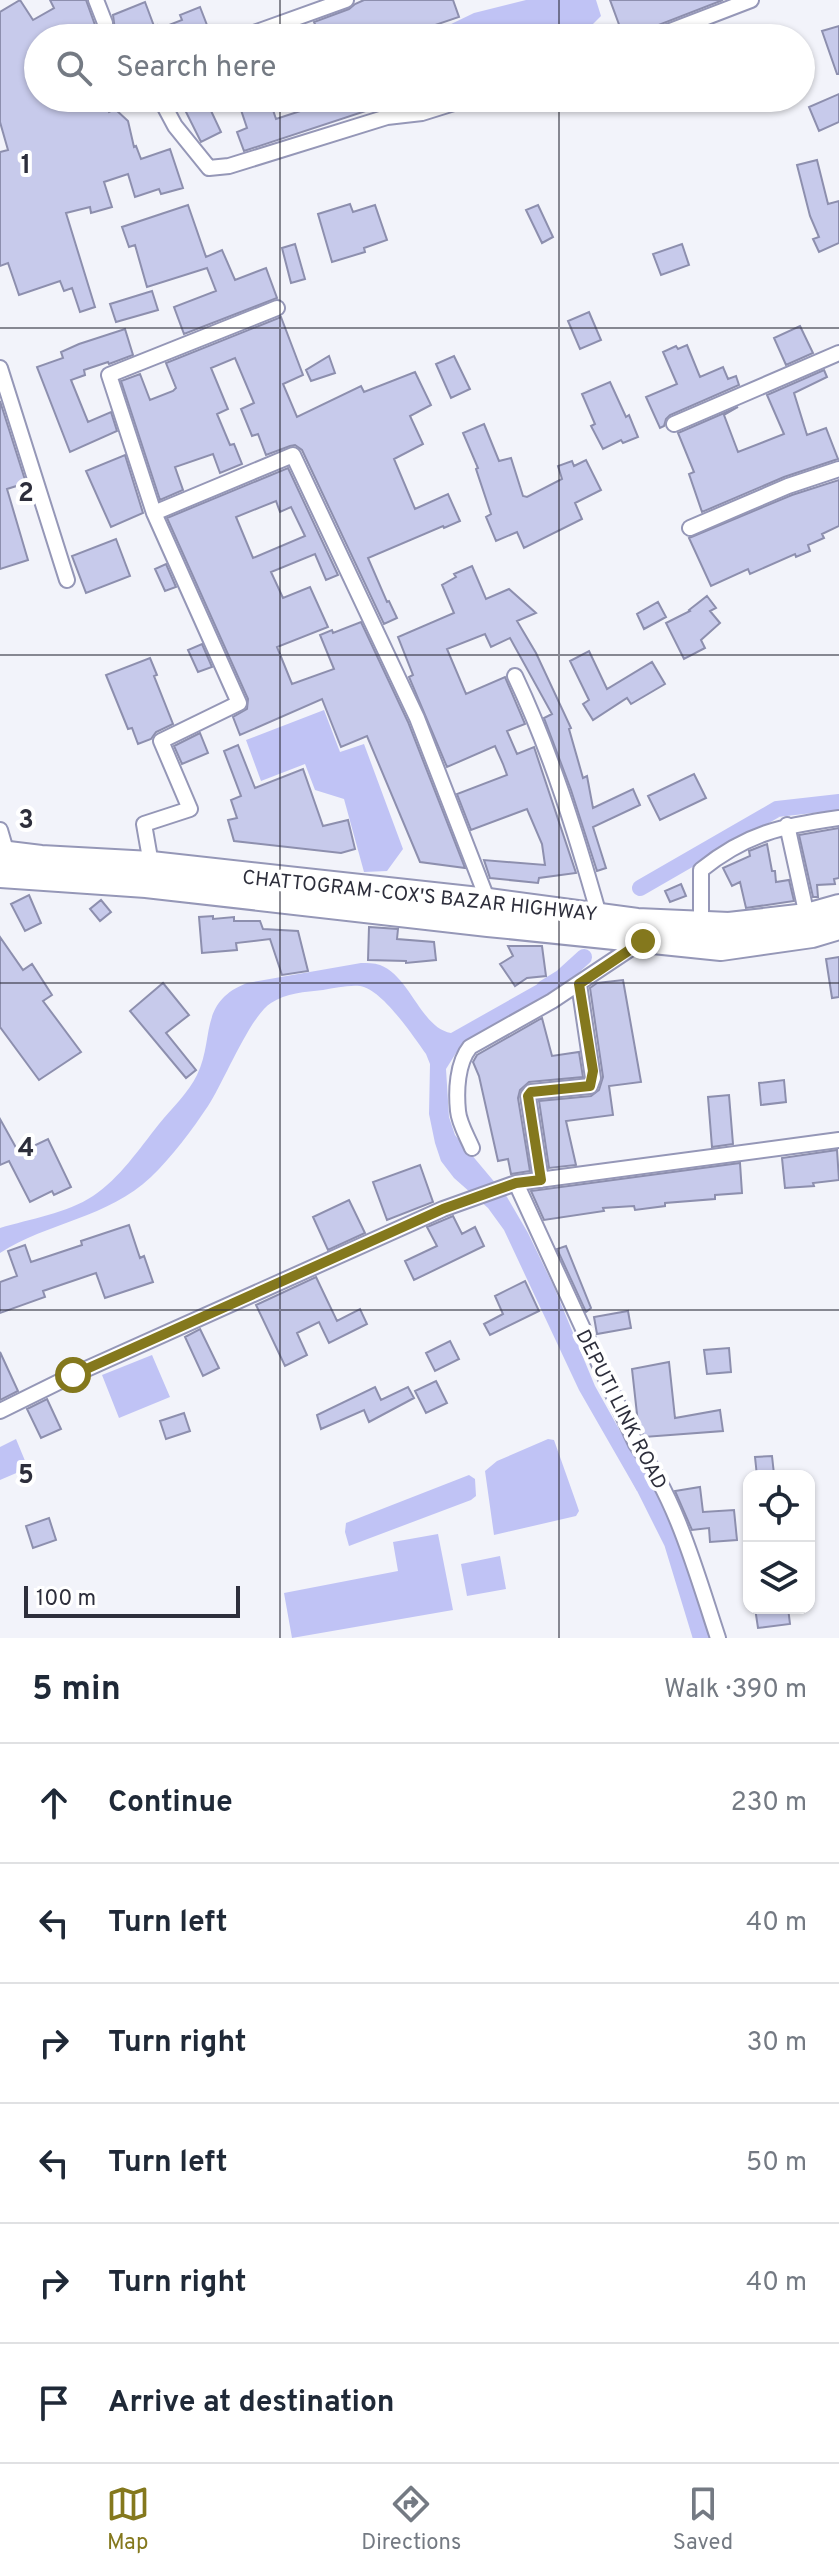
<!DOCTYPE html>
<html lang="en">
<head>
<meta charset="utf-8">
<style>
  body { margin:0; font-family:Overpass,sans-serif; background:#f6f6f7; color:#1f2937 }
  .controls { position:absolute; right:24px; bottom:24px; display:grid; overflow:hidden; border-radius:16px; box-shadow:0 2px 6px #0004 }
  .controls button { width:72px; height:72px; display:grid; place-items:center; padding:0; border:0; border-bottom:2px solid #e0e1e3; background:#fff; color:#1f2937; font:40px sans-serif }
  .scale { position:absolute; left:24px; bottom:20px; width:216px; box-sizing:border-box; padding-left:8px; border:4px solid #2d2e3b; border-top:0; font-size:22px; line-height:28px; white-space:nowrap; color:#2d2e3b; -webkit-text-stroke:6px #fff; paint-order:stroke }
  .stop { position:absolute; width:24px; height:24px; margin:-18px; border:6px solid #84781d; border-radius:50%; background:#fff }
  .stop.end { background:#84781d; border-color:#fff; box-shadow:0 2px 8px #0008 }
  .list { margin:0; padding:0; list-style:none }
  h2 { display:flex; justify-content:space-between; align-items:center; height:104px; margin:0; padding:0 32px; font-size:34px }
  h2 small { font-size:26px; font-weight:400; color:#747a83 }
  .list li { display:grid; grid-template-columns:52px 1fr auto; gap:24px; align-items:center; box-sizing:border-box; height:120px; padding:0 32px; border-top:2px solid #e0e1e3 }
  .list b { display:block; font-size:30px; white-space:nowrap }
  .list em { font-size:26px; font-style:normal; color:#747a83 }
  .icon { flex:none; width:44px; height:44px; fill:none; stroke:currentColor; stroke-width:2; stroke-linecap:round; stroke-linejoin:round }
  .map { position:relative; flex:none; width:839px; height:1638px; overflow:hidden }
  .search { position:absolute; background:#fff; box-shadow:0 2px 6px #0004; left:24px; right:24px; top:24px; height:88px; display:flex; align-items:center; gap:20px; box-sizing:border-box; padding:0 28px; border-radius:44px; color:#747a83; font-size:30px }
  .sheet { height:824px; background:#fff }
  nav { display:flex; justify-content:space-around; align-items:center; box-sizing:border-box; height:112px; border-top:2px solid #e0e1e3; background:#fff; font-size:22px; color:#747a83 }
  nav a { display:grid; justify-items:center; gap:4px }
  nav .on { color:#84781d }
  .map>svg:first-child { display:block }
  .water { fill:#c0c3f5 }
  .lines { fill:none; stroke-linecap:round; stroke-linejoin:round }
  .canal { stroke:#c0c3f5; stroke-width:16 }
  .building { fill:#c7caeb; stroke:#8d8fae; stroke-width:2; fill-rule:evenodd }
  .minor-casing { stroke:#9597b7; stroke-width:18 }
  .trunk-casing { stroke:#9597b7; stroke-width:28 }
  .minor { stroke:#fff; stroke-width:14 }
  .trunk { stroke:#fff; stroke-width:24 }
  .route { stroke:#84781d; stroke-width:10 }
  .grid { fill:none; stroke:#2d2e3b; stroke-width:2; stroke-opacity:0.55 }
  .labels { text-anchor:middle; stroke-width:8; stroke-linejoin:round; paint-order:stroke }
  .street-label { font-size:20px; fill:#2d2e3b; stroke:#fff }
  .grid-label { font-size:26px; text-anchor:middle; font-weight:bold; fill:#2d2e3b; stroke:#fff; stroke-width:8; stroke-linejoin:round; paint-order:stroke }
</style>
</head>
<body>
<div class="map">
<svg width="839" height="1638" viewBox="0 0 839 1638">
  <rect width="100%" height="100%" fill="#f2f3fa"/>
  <path class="water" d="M526 0H596L601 16 579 38H403L447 26 474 13Z
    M324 710 340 752 364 744 403 849 387 871 364 872 344 799 315 790 305 764 261 781 246 740Z
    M361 963C367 963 374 963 380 965 410 976 421 1028 451 1033L552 976 557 974 562 977 563 983 561 988 456 1053 446 1069 449 1117 455 1135 507 1197 528 1233 554 1287 595 1386 648 1481 644 1488 637 1491 579 1390 504 1230 488 1208 454 1178 441 1161 435 1143 429 1114 430 1064 426 1054C413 1036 382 989 360 986 348 985 335 988 323 990 305 992 286 993 271 1003 250 1016 224 1082 208 1106 192 1130 172 1157 151 1177 108 1218 48 1222 0 1253V1228C30 1219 67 1213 93 1196 120 1178 139 1149 159 1124 172 1108 189 1092 197 1075 215 1038 198 1002 247 983Z
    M152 1355 170 1397 119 1418 102 1375Z
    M16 1439 28 1468 0 1480V1447Z
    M548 1439 554 1440 577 1505 579 1511 576 1516 494 1535 485 1471 497 1461Z
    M469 1475 475 1479 476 1496 471 1500 349 1546 345 1532 346 1523Z
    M438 1534 453 1610 292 1638 284 1593 398 1571 393 1542Z
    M500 1556 506 1589 467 1596 461 1564Z"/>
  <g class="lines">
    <path class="canal" d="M640 888 777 809 839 802
      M544 988 562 977 584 957
      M636 1471 672 1543 701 1638"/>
  </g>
  <path class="building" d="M20 0 33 20 54 8 50 0H86L95 25 96 38H38V98H101L109 112 115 109 128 121 134 147 136 146 141 159 170 149 183 188 161 194 159 189 135 197 128 174 104 182 112 207 91 213 90 207 66 213 95 307 80 312 72 288 64 291 60 281 19 295 8 263 0 266V152L8 150 0 122V12Z
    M364 0H453L459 17 397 38H321L314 22 349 9 355 4Z
    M610 0H723L648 29 641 38H624Z
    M145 2 154 26 157 25 159 29 182 20 180 15 200 7 212 38H116L113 15Z
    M839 26V74H837L822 31Z
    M839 94V122L819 131 809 107Z
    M179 98H205L221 132 201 142Z
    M237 98H269L276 119 340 98 399 100 244 151 237 132 247 128Z
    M817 160 828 204 839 201V243L819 252 813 239 819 237 810 216 797 165Z
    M350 204 353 212 375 205 387 240 364 248 365 252 332 262 318 214Z
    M188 205 206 257 222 250 235 280 266 268 277 298 184 334 174 307 216 291 207 268 147 287 135 245 129 247 122 227Z
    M538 205 553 237 542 243 526 210Z
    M295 244 305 279 291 283 282 248Z
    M682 244 689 265 661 275 653 254Z
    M152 291 158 310 116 322 110 304Z
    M589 312 601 340 580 349 568 321Z
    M281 317 303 375 283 384 297 417 361 386 364 392 415 372 431 405 410 416 423 444 394 459 415 509 448 494 460 521 444 528 443 526 368 558 387 602 389 601 397 618 384 624 302 450 295 445 290 446 266 455 258 434 252 436 241 409 254 403 235 358 211 368 228 409 217 414 230 445 234 444 242 464 220 473 213 454 175 467 183 490 160 500 121 381 140 374 150 400 173 391 176 388 166 363Z
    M800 326 813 353 786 365 774 338Z
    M125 329 133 355 109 364 108 362 84 370 85 375 71 380 88 422 111 412 117 431 70 452 37 367 63 358 61 352 79 344Z
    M687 345 700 377 723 367 728 379 736 376 739 385 670 415 666 419 664 426 660 428 646 397 677 384 663 352 676 346 678 349Z
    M329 356 335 373 311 381 306 370Z
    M454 356 470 389 451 398 436 364Z
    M824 370 827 377 794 393 807 435 826 428 838 459 784 477 702 512 689 474 694 472 678 433 738 407 724 415 738 452 784 434 767 395Z
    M610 382 626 417 629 415 638 437 623 443 621 440 603 449 591 426 595 424 582 394Z
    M0 401 26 483 7 489 28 560 0 569Z
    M484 424 499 461 511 458 523 496 527 497 562 479 558 466 572 461 574 466 586 460 601 490 575 503 582 519 524 548 517 532 496 541 486 517 491 514 476 469 478 468 463 433Z
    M125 455 143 513 111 527 86 471Z
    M288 468 338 575 326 580 315 554 271 572 283 598 310 587 328 627 277 647 292 684 334 669 320 635 332 630 333 633 361 622 408 722 465 868 420 862 367 736 341 747 322 699 240 735 233 717 247 709 248 699 167 518ZM276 501 280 512 291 507 305 536 253 558 236 517Z
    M839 480V526L822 534 824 538 808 545 810 551 796 557 795 554 750 574 748 569 711 586 689 538 792 495Z
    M116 539 130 576 86 593 72 556Z
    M166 564 176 587 165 591 155 569Z
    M472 566 486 599 509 589 536 613 517 621 536 653 571 728 569 729 583 778 587 776 593 808 633 789 640 805 593 827 606 868 597 871 571 790 544 718 552 714 510 638 491 647 485 634 447 649 466 694 505 677 525 724 507 731 517 754 534 747 576 873 539 878 538 883 490 878 484 860 545 865 542 844 527 809 471 830 457 794 507 775 503 764 495 746 447 767 409 677 413 675 398 637 454 613 442 585 456 577 454 574Z
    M707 596 716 608 710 611 720 623 701 640 705 648 684 659 666 623 690 611 689 610Z
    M658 602 666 617 644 629 637 614Z
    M202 644 212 667 198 672 188 650Z
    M589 651 607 689 652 662 665 684 631 704 627 698 593 720 583 704 589 700 570 661Z
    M150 658 157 675 154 676 173 724 156 732 151 739 138 744 132 728 128 729 106 675Z
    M200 733 208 753 182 764 174 746Z
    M238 745 255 788 303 769 323 826 348 820 355 849 341 853 234 841 228 820 237 818 231 800 241 796 224 751Z
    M694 774 706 798 660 820 648 796Z
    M839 828V878L834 879 835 884 817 885 818 897H813L799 835Z
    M767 844 772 871H775L776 882 789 880 794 901 746 908 740 882 732 886 723 868 750 856 749 851Z
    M681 884 686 896 670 902 665 891Z
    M29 895 41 923 25 931 11 904Z
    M101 900 111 912 100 921 90 909Z
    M213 916V919L234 917V921H260L263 929 298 931 308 971 282 975 270 939 236 943 237 950 202 953 199 917Z
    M369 927 398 929 397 939 434 942 436 960 406 963V961L368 960Z
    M0 937 23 970 32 964 52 995 43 1001 81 1052 39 1080 0 1027Z
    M508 946H542L546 976 527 978 515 986 500 964 513 956Z
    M839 957V997L832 998 826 959Z
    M623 980 641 1082 609 1086 613 1115 566 1121 576 1165 549 1168 539 1101 591 1096 599 1090 603 1077 590 988 597 983Z
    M163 983 189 1015 166 1033 196 1070 186 1078 130 1011Z
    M542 1018 552 1056 579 1052 583 1077 529 1082 520 1090 518 1098 530 1171 511 1174 508 1159 498 1161 479 1076 473 1062 477 1055Z
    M784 1080 786 1102 761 1105 759 1083Z
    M729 1095 733 1144 712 1147 708 1097Z
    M0 1119 19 1153 48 1139 71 1187 54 1195 52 1191 30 1202 9 1161 0 1165Z
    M837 1150 839 1180 813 1183 814 1186 785 1188 782 1158Z
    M740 1163 742 1193 715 1195V1199L665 1203V1206L635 1210 634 1206 603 1208 604 1211 544 1220 531 1191Z
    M420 1165 433 1202 387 1220 373 1182Z
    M349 1200 365 1233 328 1250 313 1217Z
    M453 1216 462 1234 475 1227 484 1246 414 1280 405 1261 437 1246 427 1227Z
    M129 1225 140 1258 144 1256 153 1282 105 1298 96 1273 43 1291 45 1297 0 1313V1282L17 1276 8 1251 25 1245 31 1262 82 1245 81 1241Z
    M566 1246 591 1308 586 1312 557 1249Z
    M316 1277 337 1321 360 1309 367 1324 329 1343 319 1322 297 1333 307 1355 285 1366 256 1305Z
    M525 1281 539 1311 490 1335 484 1324 503 1314 495 1296Z
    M628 1311 631 1328 597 1334 594 1317Z
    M200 1329 219 1368 203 1376 185 1337Z
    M450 1341 459 1359 435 1371 426 1353Z
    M729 1348 731 1372 707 1374 704 1350Z
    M0 1352 18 1391 0 1400Z
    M669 1362 675 1418 720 1410 723 1431 644 1437 638 1423 632 1369Z
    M436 1381 447 1403 426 1413 415 1391Z
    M375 1387 381 1400 408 1387 414 1398 369 1422 364 1410 321 1429 317 1415Z
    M47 1399 61 1429 41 1438 27 1409Z
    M184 1413 190 1431 166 1439 160 1421Z
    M772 1456 774 1474 757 1476 755 1457Z
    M700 1487 703 1512 734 1510 737 1540 710 1542 709 1528 692 1530 675 1491Z
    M49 1518 56 1540 33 1548 26 1526Z
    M755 1608H788L790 1624 758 1628Z"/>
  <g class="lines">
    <g class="minor-casing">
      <path id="minor" d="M96 0 105 23 106 38
        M240 38 346 0
        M652 38 751 0
        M160 98 175 126 209 168 229 166 387 117 422 113 470 98
        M0 368 67 580
        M674 424 839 353
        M154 513 293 455 417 718 488 901
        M690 528 788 486 839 469
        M515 676C551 752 576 834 599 915
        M787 825 807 916
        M0 830 7 854
        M151 864 144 824 190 809 161 741 239 703 154 513 109 375 277 308
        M701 924V870C747 833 782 826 839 818
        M472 1148C467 1136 459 1123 458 1111 456 1091 457 1063 470 1047L552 1001 642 941
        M541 1180 528 1096 531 1092 590 1086 593 1078 579 984
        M516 1183 636 1444C677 1500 696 1572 718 1638
        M0 1411 73 1375 443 1209 516 1183 839 1140"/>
    </g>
    <g class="trunk-casing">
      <path id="trunk" d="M0 853 41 858 151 864 488 901 637 921 729 925 807 916 839 907
        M0 875 146 885 488 924 721 948 812 935 839 927"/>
    </g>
    <use href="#minor" class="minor"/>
    <use href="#trunk" class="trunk"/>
  </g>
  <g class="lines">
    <path class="route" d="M73 1375 443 1209 516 1183 541 1180 528 1096 531 1092 590 1086 593 1071 579 984 643 941"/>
  </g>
  <path class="grid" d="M280 0V38M559 0V38M280 98V1638M559 98V1638M0 328H839M0 655H839M0 983H839M0 1310H839"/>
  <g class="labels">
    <g class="street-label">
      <text transform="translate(420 895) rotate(6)" y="7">CHATTOGRAM-COX'S BAZAR HIGHWAY</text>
      <text transform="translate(622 1409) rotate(63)" y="7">DEPUTI LINK ROAD</text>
    </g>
  </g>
  <g class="grid-label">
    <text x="26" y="173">1</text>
    <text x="26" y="501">2</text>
    <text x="26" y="828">3</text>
    <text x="26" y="1156">4</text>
    <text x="26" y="1483">5</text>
  </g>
</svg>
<div class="controls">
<button><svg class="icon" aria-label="locate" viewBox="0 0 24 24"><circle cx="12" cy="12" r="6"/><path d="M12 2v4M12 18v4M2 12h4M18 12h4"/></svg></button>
<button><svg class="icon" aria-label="layers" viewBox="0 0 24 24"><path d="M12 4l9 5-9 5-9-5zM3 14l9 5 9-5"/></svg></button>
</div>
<div class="scale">100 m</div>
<div class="stop" style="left:73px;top:1375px"></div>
<div class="stop end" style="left:643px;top:941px"></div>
<div class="search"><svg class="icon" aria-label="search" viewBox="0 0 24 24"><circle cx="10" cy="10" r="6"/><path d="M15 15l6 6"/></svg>Search here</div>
</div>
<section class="sheet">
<h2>5 min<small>Walk · 390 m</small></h2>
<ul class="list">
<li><svg class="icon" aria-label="ahead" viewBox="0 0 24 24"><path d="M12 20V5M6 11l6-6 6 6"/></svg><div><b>Continue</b></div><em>230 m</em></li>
<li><svg class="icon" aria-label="left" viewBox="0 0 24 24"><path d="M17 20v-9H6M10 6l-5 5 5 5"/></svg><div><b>Turn left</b></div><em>40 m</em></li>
<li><svg class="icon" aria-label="right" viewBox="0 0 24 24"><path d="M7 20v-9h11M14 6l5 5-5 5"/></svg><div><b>Turn right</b></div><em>30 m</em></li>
<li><svg class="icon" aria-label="left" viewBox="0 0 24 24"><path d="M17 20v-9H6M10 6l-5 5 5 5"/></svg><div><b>Turn left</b></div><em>50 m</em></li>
<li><svg class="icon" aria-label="right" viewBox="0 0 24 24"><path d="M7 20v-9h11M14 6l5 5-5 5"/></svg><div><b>Turn right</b></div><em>40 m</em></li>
<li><svg class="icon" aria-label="arrive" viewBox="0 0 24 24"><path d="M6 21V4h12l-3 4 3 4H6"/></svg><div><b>Arrive at destination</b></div></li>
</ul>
</section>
<nav>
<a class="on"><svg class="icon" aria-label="map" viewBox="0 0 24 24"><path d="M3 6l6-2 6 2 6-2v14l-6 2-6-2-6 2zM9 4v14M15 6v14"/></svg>Map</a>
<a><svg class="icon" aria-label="directions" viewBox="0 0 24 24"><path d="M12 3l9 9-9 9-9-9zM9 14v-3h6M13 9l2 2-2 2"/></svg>Directions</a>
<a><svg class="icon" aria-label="saved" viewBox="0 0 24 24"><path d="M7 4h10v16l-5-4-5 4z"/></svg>Saved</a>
</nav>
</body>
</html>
